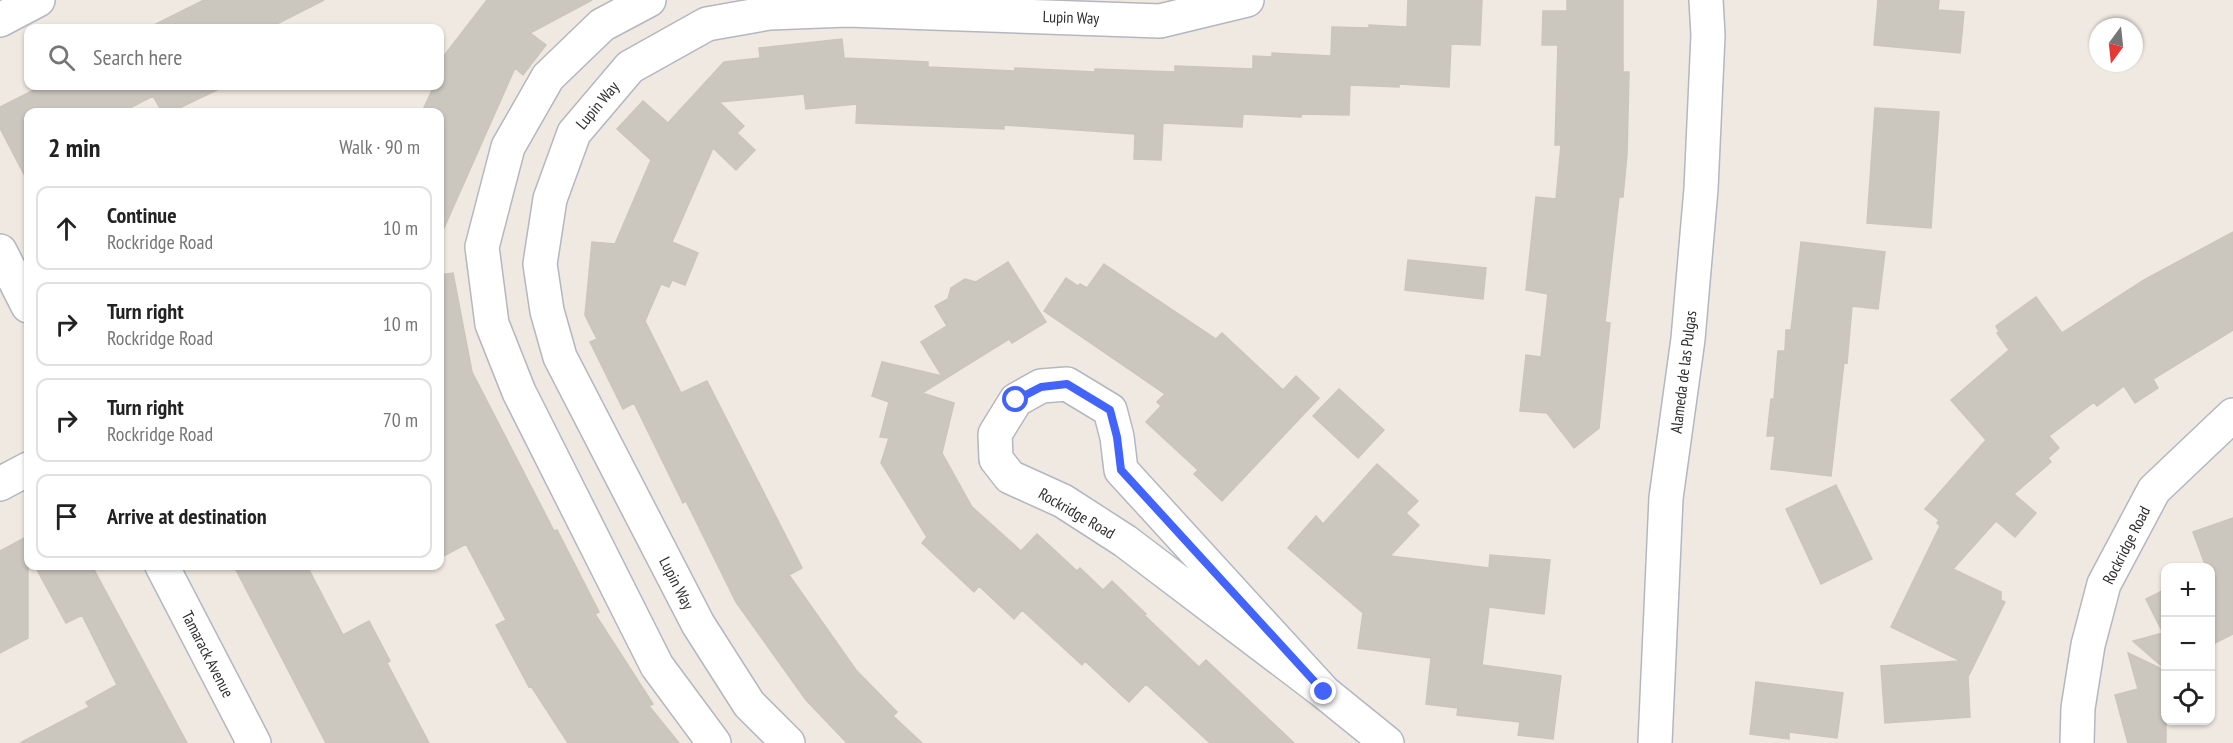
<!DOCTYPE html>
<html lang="en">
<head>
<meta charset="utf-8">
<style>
  body { margin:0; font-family:"PT Sans Narrow",sans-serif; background:#f6f6f6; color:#222 }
  .controls { position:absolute; right:18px; bottom:18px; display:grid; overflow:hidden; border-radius:12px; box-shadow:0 2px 4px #0004 }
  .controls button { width:54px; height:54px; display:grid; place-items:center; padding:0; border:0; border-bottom:2px solid #e0e0e0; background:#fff; color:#222; font:30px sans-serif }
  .compass { position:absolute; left:2089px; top:18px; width:54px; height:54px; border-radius:50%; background:#fff; box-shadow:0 2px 4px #0004; rotate:195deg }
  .stop { position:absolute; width:18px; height:18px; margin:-14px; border:4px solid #4264fb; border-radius:50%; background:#fff }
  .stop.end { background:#4264fb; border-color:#fff; box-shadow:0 2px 6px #0008 }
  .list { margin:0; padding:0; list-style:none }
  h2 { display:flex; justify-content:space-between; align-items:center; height:78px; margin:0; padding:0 24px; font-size:26px }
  h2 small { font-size:20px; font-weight:400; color:#767676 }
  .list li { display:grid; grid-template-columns:39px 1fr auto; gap:18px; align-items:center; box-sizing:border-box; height:84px; margin:0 12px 12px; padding:0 12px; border:2px solid #e0e0e0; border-radius:12px }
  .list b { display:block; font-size:22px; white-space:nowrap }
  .list p { margin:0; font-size:20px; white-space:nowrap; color:#767676 }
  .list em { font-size:20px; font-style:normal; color:#767676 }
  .icon { flex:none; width:33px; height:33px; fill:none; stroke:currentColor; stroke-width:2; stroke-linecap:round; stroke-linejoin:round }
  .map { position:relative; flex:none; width:2233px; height:743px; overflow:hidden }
  .search { position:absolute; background:#fff; box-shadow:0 2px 4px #0004; left:24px; top:24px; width:420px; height:66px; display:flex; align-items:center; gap:15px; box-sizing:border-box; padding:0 21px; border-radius:12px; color:#767676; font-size:22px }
  .panel { position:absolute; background:#fff; box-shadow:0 2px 4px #0004; left:24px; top:108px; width:420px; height:462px; border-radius:12px }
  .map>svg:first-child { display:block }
  .building { fill:#cbc7bf; stroke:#cbc5ba; stroke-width:1.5 }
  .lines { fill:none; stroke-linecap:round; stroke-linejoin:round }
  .street-casing { stroke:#b4b7c1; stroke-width:36 }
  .secondary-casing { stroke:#b4b7c1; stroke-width:36 }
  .street { stroke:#fff; stroke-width:33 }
  .secondary { stroke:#fff; stroke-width:33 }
  .route { stroke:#4264fb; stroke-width:8 }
  .labels { text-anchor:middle; stroke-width:4.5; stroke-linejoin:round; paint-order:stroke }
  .street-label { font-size:16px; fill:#2e2e2e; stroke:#fff }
</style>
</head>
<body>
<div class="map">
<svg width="2233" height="743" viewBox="0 0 2233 743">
  <rect width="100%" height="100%" fill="#efe9e1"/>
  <path class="building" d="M204 0H324L269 28H148Z
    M487 0H592L530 33 546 45 523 75 515 68 440 237V112H422L434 86H440V61Z
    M1408 0H1482L1480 45 1451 44 1449 87 1399 84V87L1350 85 1349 115 1301 114V117L1243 114 1242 127 1163 123 1161 160 1134 159 1135 134 1004 125V129L856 123 857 104 806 109 804 94 719 102 744 126 737 133 755 150 736 170 713 148 672 242 698 253 685 285 672 280 669 287 661 284 645 321 681 393 707 381 802 568 789 575 856 670 897 712 893 716 922 743H847L806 700 736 602 686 501 683 503 634 403 623 409 590 342 597 339 585 315 592 242 615 244 651 160 617 129 643 101 668 123 724 62 760 58 759 48 842 39 844 58 928 62V67L1015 71V68L1095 72V69L1175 72V66L1253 69V56L1272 57V53L1331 56 1332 27 1369 28V25L1407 27Z
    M1567 0H1623V72H1629L1627 154 1623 197H1619L1605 322 1610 323 1599 428 1574 448 1547 413 1520 411 1526 355 1541 357 1548 294 1526 290 1536 197 1556 199 1561 145H1555L1558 45H1542L1543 11H1567Z
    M1878 0H1939L1938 10 1964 12 1960 53 1874 45Z
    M42 86H225L171 112H162L153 96 122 112H28V182L0 128V107Z
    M1875 108 1939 112 1931 228 1867 223Z
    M2233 232V330L2153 379 2158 388 2135 403 2124 386 2097 406 2094 402 2049 436 2059 448 2048 458 2051 462 2014 494 2036 513 2015 537 1996 521 1953 569 2001 592V600L2005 602 1968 677 1970 717 1885 723 1881 666 1961 661 1891 627 1940 526 1937 523 1939 520 1925 509 1986 440 1951 400 2009 350 1997 333 1999 332 1996 326 2036 297 2062 333 2144 280Z
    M1801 242 1885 252 1878 309 1852 306 1847 363 1844 362 1831 476 1771 469 1775 436H1767L1771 399H1774L1778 351H1785L1786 330H1791Z
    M1408 260 1486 268 1483 299 1405 290Z
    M1008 262 1046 322 1012 343 1009 339 922 393 954 403 942 453 972 507 1021 551 1037 534 1077 571 1080 568 1103 590 1112 581 1146 614 1144 615 1199 667 1206 660 1294 743H1210L1146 684 1129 702 1085 661 1082 665 1022 610 1014 619 979 586 974 592 922 543 927 537 881 463 889 438 880 437 889 402 872 396 882 362 942 376 921 342 947 326 935 306 948 299 951 288 965 279 976 282Z
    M1104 264 1216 339 1222 333 1283 390 1296 376 1319 398 1222 501 1194 474 1198 470 1146 422 1161 406 1157 402 1165 394 1044 311 1066 278 1078 286 1080 284 1087 288Z
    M453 273 472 372 554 531 557 530 599 612 595 614 653 704 649 706 679 743H568L531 686 529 687 496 625 506 620 466 544 440 558V275Z
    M1339 389 1384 430 1358 458 1313 416Z
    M1377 464 1418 501 1406 513 1419 525 1390 556 1489 568 1490 555 1550 560 1544 614 1489 607 1482 665 1561 676 1553 739 1518 735 1520 722 1457 715 1458 708 1426 704 1431 658 1358 648 1363 613 1288 548 1316 516 1323 524Z
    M1836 485 1872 559 1821 584 1786 509Z
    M2233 518V634L2211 645V567H2206L2193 532Z
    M28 536V638L0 653V551Z
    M35 566H92L187 743H20L89 707 86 702 117 685 82 615 66 623Z
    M234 566H307L343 635 369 621 390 661 387 663 429 743H326Z
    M2166 589V667L2164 668 2133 641 2163 633 2146 599Z
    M2128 653 2166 671V743H2128L2115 695 2138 689Z
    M1756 682 1843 693 1837 738 1789 732V739L1750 734Z"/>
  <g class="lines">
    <g class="street-casing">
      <path id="street" d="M649 0 602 25 548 77 508 147 482 247 492 324 519 392 657 666 714 743
        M0 251 28 306
        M0 484 28 469
        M162 566 254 743
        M1324 692 1121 470 1117 437 1110 410 1067 384 1041 386 1016 400 995 434 996 459 1010 477 1063 501 1125 541 1324 692 1387 743
        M788 743 749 704 698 624 560 357 547 311 540 264 550 199 574 133 630 67 707 24 769 13 847 10 1160 21 1247 0
        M2077 743 2078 708 2088 645 2104 584 2154 490 2233 415"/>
    </g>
    <g class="secondary-casing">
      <path id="secondary" d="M0 20 38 0
        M1655 743 1666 498 1688 339 1701 189 1708 35 1706 0"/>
    </g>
    <use href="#street" class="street"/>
    <use href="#secondary" class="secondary"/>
  </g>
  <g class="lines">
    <path class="route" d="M1016 400 1041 387 1067 384 1110 410 1117 437 1121 470 1324 692"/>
  </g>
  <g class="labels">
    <g class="street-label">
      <text transform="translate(1071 17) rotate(2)" y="6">Lupin Way</text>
      <text transform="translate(597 105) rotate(-50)" y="6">Lupin Way</text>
      <text transform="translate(1683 372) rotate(-83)" y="6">Alameda de las Pulgas</text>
      <text transform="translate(1077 513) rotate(30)" y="6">Rockridge Road</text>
      <text transform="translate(2126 545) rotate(-63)" y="6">Rockridge Road</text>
      <text transform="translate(677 583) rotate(63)" y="6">Lupin Way</text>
      <text transform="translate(208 654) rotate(63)" y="6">Tamarack Avenue</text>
    </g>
  </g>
</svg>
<div class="controls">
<button>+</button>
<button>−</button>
<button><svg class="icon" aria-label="locate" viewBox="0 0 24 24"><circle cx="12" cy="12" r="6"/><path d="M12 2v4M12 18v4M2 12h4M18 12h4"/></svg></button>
</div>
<svg class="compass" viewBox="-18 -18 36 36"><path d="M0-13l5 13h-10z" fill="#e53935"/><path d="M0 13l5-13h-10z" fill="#767676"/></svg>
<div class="stop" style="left:1016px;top:400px"></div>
<div class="stop end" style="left:1324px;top:692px"></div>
<div class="search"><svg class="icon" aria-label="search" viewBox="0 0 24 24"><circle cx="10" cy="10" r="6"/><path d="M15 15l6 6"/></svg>Search here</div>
<section class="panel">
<h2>2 min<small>Walk · 90 m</small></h2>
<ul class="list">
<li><svg class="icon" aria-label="ahead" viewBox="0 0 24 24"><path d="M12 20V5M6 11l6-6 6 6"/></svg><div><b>Continue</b><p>Rockridge Road</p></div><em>10 m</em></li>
<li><svg class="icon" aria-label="right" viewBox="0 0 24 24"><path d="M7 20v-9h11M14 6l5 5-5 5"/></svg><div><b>Turn right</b><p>Rockridge Road</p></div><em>10 m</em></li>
<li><svg class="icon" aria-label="right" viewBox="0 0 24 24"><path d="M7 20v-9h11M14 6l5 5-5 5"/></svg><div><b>Turn right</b><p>Rockridge Road</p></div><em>70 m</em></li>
<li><svg class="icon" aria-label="arrive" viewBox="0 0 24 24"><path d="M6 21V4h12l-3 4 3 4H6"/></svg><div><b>Arrive at destination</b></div></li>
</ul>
</section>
</div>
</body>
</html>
